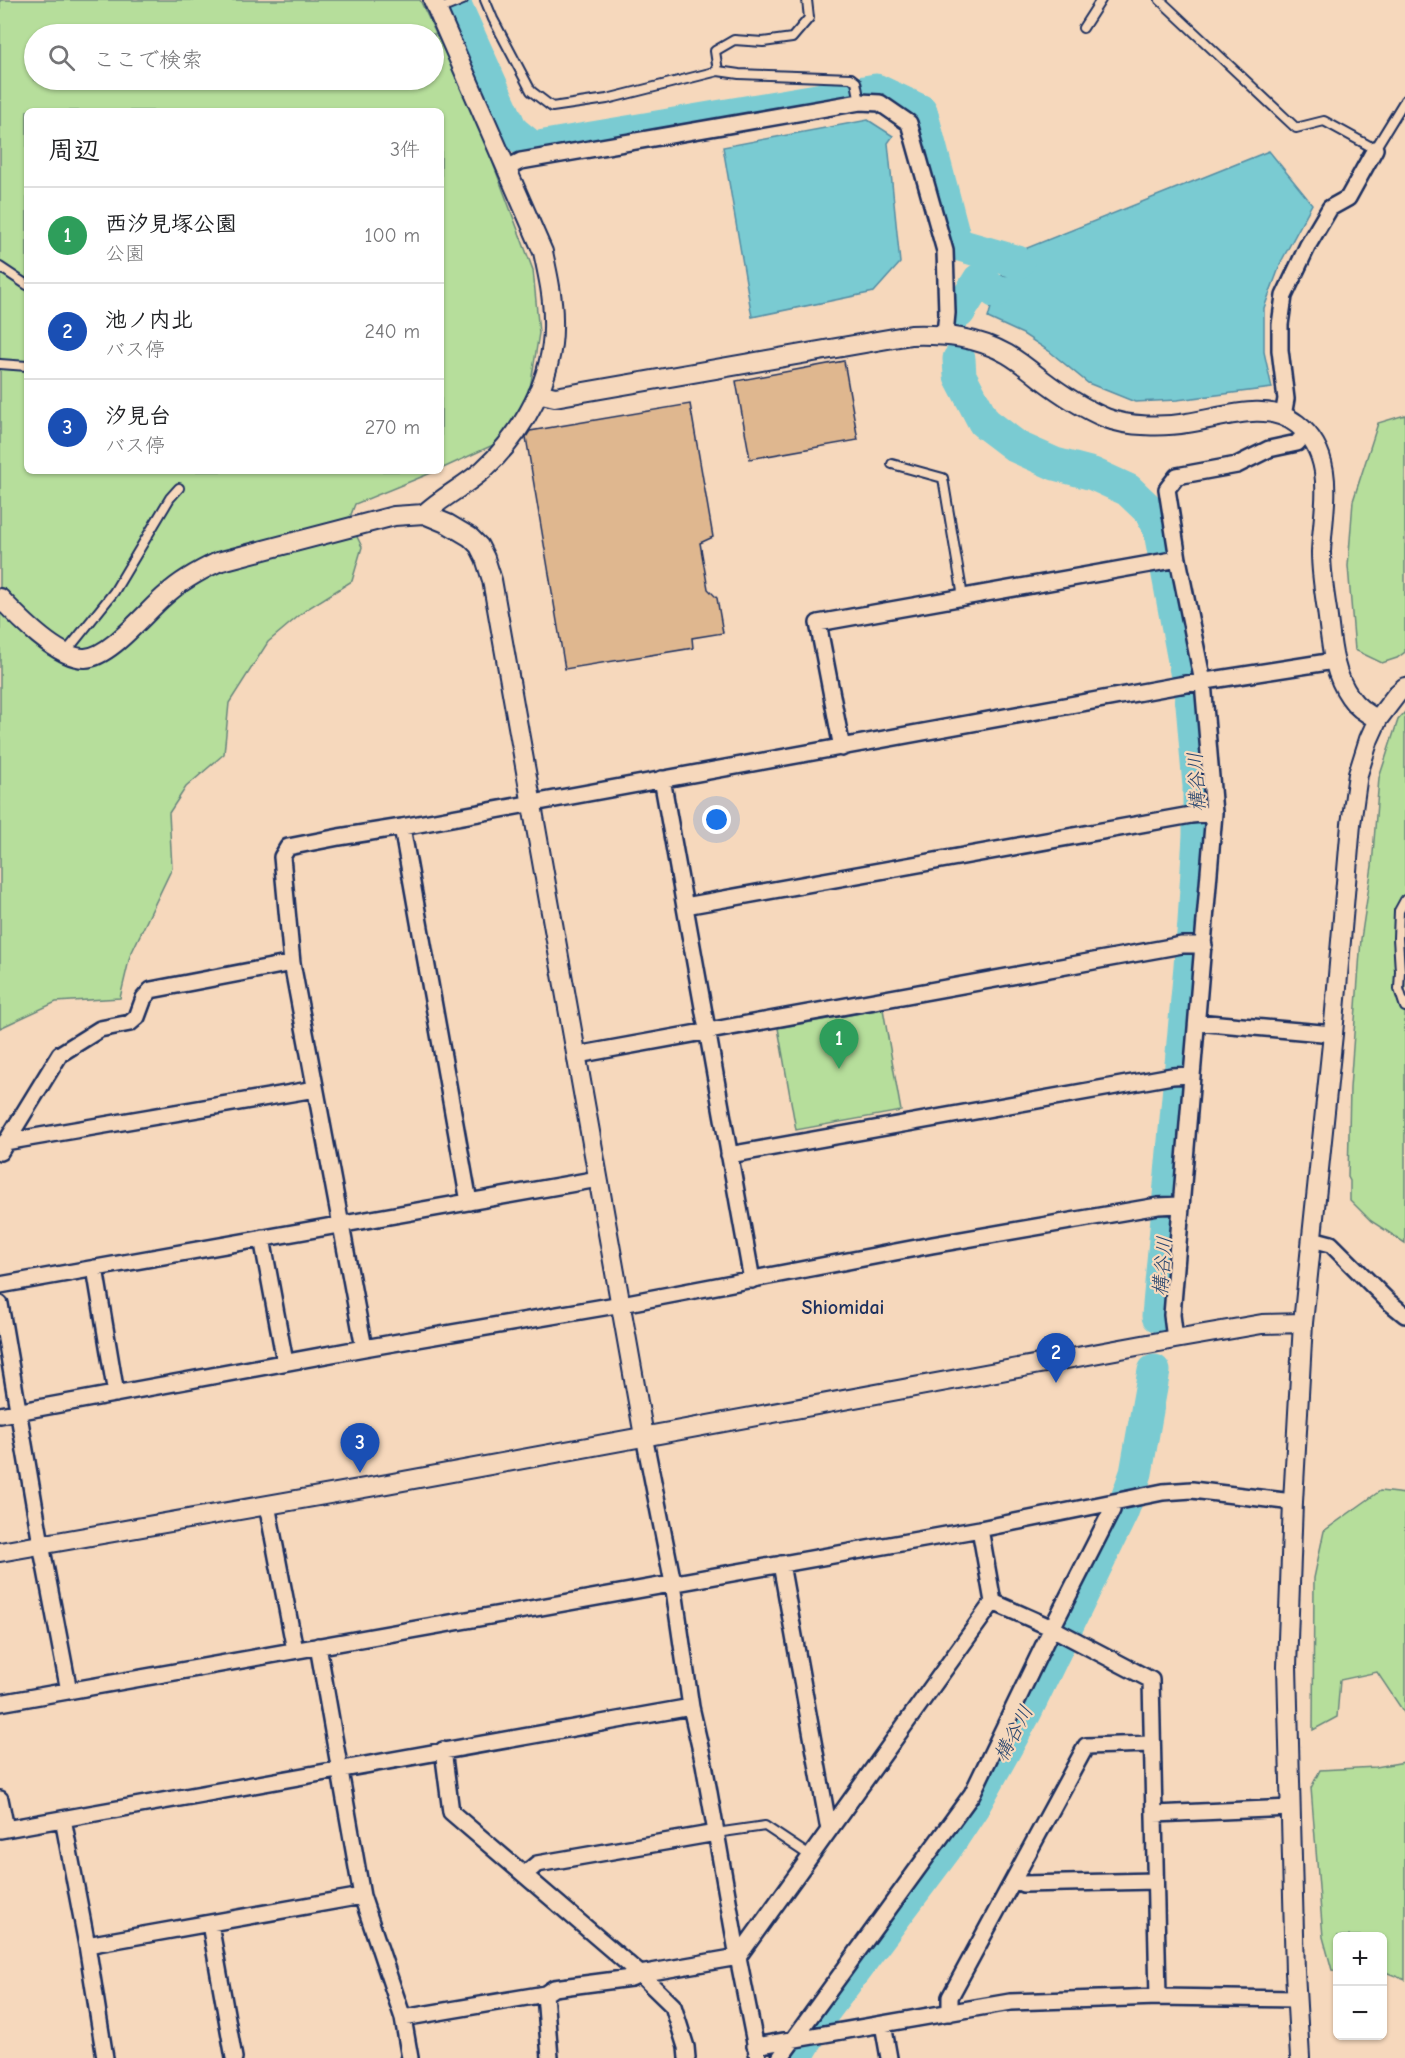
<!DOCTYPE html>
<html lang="ja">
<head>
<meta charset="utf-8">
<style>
  body { margin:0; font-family:"Comic Neue","Klee One",sans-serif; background:#f6f6f6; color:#202124 }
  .controls { position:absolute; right:18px; bottom:18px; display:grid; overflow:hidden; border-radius:9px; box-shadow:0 2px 4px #0004 }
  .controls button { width:54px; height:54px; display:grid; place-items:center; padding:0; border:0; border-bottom:2px solid #e0e0e0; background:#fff; color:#202124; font:30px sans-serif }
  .you { position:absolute; left:717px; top:820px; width:21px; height:21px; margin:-15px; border:4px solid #fff; border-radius:50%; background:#1a73e8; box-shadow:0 0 0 9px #1a73e833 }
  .badge { display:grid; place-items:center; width:39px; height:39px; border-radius:50%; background:#1f6fb2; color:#fff; font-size:20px; font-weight:700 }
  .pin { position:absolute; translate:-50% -50px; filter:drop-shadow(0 2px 3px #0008) }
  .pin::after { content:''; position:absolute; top:32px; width:21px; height:18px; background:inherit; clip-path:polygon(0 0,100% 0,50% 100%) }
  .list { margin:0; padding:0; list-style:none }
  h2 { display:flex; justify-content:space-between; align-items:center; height:78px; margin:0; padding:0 24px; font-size:26px }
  h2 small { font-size:20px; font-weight:400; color:#757577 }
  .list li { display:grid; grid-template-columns:39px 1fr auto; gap:18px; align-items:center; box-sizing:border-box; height:96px; padding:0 24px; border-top:2px solid #e0e0e0 }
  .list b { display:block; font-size:22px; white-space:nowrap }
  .list p { margin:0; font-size:20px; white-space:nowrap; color:#757577 }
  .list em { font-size:20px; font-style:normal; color:#757577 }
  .icon { flex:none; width:33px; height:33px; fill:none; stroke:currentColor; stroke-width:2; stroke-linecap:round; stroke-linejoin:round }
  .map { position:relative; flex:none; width:1405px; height:2058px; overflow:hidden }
  .search { position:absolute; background:#fff; box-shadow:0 2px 4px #0004; left:24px; top:24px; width:420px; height:66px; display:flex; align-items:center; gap:15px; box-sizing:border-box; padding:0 21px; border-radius:33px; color:#757577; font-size:22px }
  .panel { position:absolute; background:#fff; box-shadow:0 2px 4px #0004; left:24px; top:108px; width:420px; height:366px; border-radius:9px }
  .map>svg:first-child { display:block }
  .green { fill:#b6de9b; stroke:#68867c; stroke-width:1.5; fill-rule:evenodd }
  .water { fill:#7acbd2; stroke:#548da4; stroke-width:1.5 }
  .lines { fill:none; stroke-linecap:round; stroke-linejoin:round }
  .river { stroke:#7acbd2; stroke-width:33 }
  .building { fill:#dfb78f; stroke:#1b2f5e; stroke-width:1.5 }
  .service-casing { stroke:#1b2f5e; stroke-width:12 }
  .minor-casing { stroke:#1b2f5e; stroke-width:20 }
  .tertiary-casing { stroke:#1b2f5e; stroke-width:22 }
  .service { stroke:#f6d8bc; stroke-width:8 }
  .minor { stroke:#f6d8bc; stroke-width:15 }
  .tertiary { stroke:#f6d8bc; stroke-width:18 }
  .labels { text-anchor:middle; stroke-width:4.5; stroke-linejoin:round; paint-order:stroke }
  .water-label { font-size:20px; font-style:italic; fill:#29466f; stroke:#f6d8bc }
  .neighbourhood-label { font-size:20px; font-weight:bold; fill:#1b2f5e; stroke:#f6d8bc }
</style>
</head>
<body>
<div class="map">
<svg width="1405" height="2058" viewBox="0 0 1405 2058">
  <rect width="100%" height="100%" fill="#f6d8bc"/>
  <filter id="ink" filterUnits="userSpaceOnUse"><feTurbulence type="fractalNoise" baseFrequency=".0167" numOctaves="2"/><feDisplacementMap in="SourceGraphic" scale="12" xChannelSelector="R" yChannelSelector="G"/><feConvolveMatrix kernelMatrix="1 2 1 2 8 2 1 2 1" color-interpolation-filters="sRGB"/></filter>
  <g filter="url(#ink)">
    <path class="green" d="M0 0H420L476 118 533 270 539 333 529 395 504 440 441 469V111H27V471H436L355 504 349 520 362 547 352 581 307 609 268 642 229 703 224 754 186 787 169 813 172 868 130 956 120 998 56 1002 0 1028ZM34 34H434V80H34Z
      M1405 415V652L1397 658 1382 663 1355 650 1348 566 1353 501 1378 423Z
      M1405 712V1243L1371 1221 1350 1200V1181L1348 1177 1350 1088 1361 939 1372 866 1379 778 1398 720Z
      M883 1009 901 1111 796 1130 778 1028Z
      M1380 1491 1405 1494V1714L1377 1672 1340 1680 1337 1717 1313 1730 1314 1578 1324 1531Z
      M1405 1762V1980L1383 1971 1382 1936H1338L1337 1971 1332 1970 1323 1937 1311 1788 1320 1770 1376 1767Z"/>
    <path class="water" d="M868 120 893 136 888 143 900 263 874 292 752 317 723 147Z
      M1269 151 1312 204 1282 260 1264 308V352L1272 388 1177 400 1135 402 1088 383 1049 351 1023 334 988 318 1000 276 1012 275 1022 250Z"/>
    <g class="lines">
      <path class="river" d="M453 0 512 131 533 148 876 90 921 111 956 244 1018 262
        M959 312 979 280 996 292
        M959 359 960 376 984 422 1017 447 1055 464 1093 474 1128 490 1150 511 1160 532 1192 704 1199 786V835L1194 922 1158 1316
        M796 2058 821 2015 946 1848 973 1807 1025 1713 1122 1512 1136 1473 1154 1371"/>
    </g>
    <path class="building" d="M844 361 858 440 750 459 736 381Z
      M690 404 713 537 700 543 708 589 717 598 723 633 692 638 693 648 565 669 526 437 530 431Z"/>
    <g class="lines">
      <g class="service-casing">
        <path id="service" d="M485 0 493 19 531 91 552 107 607 99 718 71 715 51 734 40 763 42 792 38 809 18 807 0
          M1160 0 1296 128 1324 121 1375 149 1405 100
          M438 10 463 0
          M1083 28 1101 0
          M718 71 739 74 851 78 856 82 860 102
          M0 267 27 285
          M0 364 27 366
          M892 464 943 478 963 597
          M66 652 114 592 170 498 179 488
          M1405 900 1399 911 1398 938 1400 971 1399 989 1405 1007
          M716 1833 765 1826 810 1856"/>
      </g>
      <g class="minor-casing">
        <path id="minor" d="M507 168 521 161 860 102 880 103 909 123 945 251 947 313 945 334
          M1283 416 1286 399 1280 350V325L1284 296 1308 245 1330 208 1348 198 1375 149
          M842 748 818 623 1178 559
          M662 779 752 1280
          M402 827 469 1202
          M685 906 1191 815 1214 813
          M1197 1022 1333 1034
          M577 1055 1182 945H1204
          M5 1142 315 1089
          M0 1152 60 1054 100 1029 130 1023 137 1017 144 998 151 990 292 963
          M729 1155 1172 1076 1192 1075
          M262 1238 285 1362
          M1312 1239 1331 1244 1389 1302 1405 1315
          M95 1268 116 1394
          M0 1285 598 1179
          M0 1304 41 1544 69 1691
          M1175 1339 1172 1315 1214 813 1203 682 1178 559 1167 489 1177 476 1237 465 1269 449 1297 443 1306 433
          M364 1348 292 963 282 857 288 847 339 837 402 827 1180 685 1334 661
          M0 1415 364 1348 622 1304 932 1245 1158 1206 1180 1205
          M644 1436 673 1583 691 1707 704 1764 738 1957 758 2058
          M267 1505 295 1650
          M781 1564 829 1830
          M993 1602 1052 1628 1151 1680 1158 1997
          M318 1646 362 1896 403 2018 410 2058
          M0 1703 980 1529 1163 1492 1192 1490 1293 1502
          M443 1750 451 1812 640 1974 673 2006 686 2047 687 2058
          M0 1799 6 1829
          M1155 1814 1290 1808
          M63 1819 87 1945 105 2058
          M0 1830 691 1707
          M525 1874 537 1864 716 1833
          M1014 1880 1023 1884 1155 1881
          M210 1924 234 2058
          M87 1945 362 1896
          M545 1994 550 2058
          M950 2013V1997L1086 1746 1151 1744
          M403 2018 545 1994 554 1988 631 1978 640 1974 738 1957 993 1602 980 1529
          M883 2024 889 2058
          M755 2046 1010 2002 1158 1997 1296 1999
          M780 2058 972 1794 1052 1628 1112 1510 1113 1502"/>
      </g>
      <g class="tertiary-casing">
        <path id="tertiary" d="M538 393 555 397 911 335C944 334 977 337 1007 354 1019 361 1030 370 1040 378 1061 394 1082 408 1106 418 1128 427 1165 427 1187 423 1222 418 1267 400 1297 424 1338 456 1323 507 1321 552 1321 571 1324 591 1327 610 1331 640 1332 672 1350 697 1357 708 1367 714 1378 719
          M424 514C442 497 465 486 483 470 524 432 555 377 553 320 553 297 548 275 543 252L433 0
          M0 598C17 616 58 659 85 658 111 657 146 611 167 594 182 580 199 571 218 562L394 516 424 514 448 524 470 537 479 546 485 558 492 580 644 1436
          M0 1552 387 1484 1175 1339 1262 1324 1303 1323
          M1300 2058 1295 1972 1287 1667 1293 1502 1303 1323 1333 1034 1351 824 1358 774 1369 739 1378 719 1397 694 1405 687"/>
      </g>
      <use href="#service" class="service"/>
      <use href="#minor" class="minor"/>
      <use href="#tertiary" class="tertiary"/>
    </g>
  </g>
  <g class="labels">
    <g class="water-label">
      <text transform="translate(1196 782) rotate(-93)" y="7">構谷川</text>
      <text transform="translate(1162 1266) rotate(-85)" y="7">構谷川</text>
      <text transform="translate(1013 1733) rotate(-62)" y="7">構谷川</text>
    </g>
    <g class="neighbourhood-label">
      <text x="843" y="1314">Shiomidai</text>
    </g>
  </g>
</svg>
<div class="controls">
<button>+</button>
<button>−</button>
</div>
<div class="you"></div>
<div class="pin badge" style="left:839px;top:1069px;background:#2e9e5b">1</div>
<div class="pin badge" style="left:1056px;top:1383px;background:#1a4fb4">2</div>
<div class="pin badge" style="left:360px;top:1473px;background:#1a4fb4">3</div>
<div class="search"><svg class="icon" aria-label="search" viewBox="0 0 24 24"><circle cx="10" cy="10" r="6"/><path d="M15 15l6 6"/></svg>ここで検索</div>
<section class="panel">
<h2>周辺<small>3件</small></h2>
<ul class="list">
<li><span class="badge" style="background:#2e9e5b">1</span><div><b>西汐見塚公園</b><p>公園</p></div><em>100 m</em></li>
<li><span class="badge" style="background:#1a4fb4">2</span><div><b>池ノ内北</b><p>バス停</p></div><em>240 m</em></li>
<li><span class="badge" style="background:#1a4fb4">3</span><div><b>汐見台</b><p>バス停</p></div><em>270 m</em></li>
</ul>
</section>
</div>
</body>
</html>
